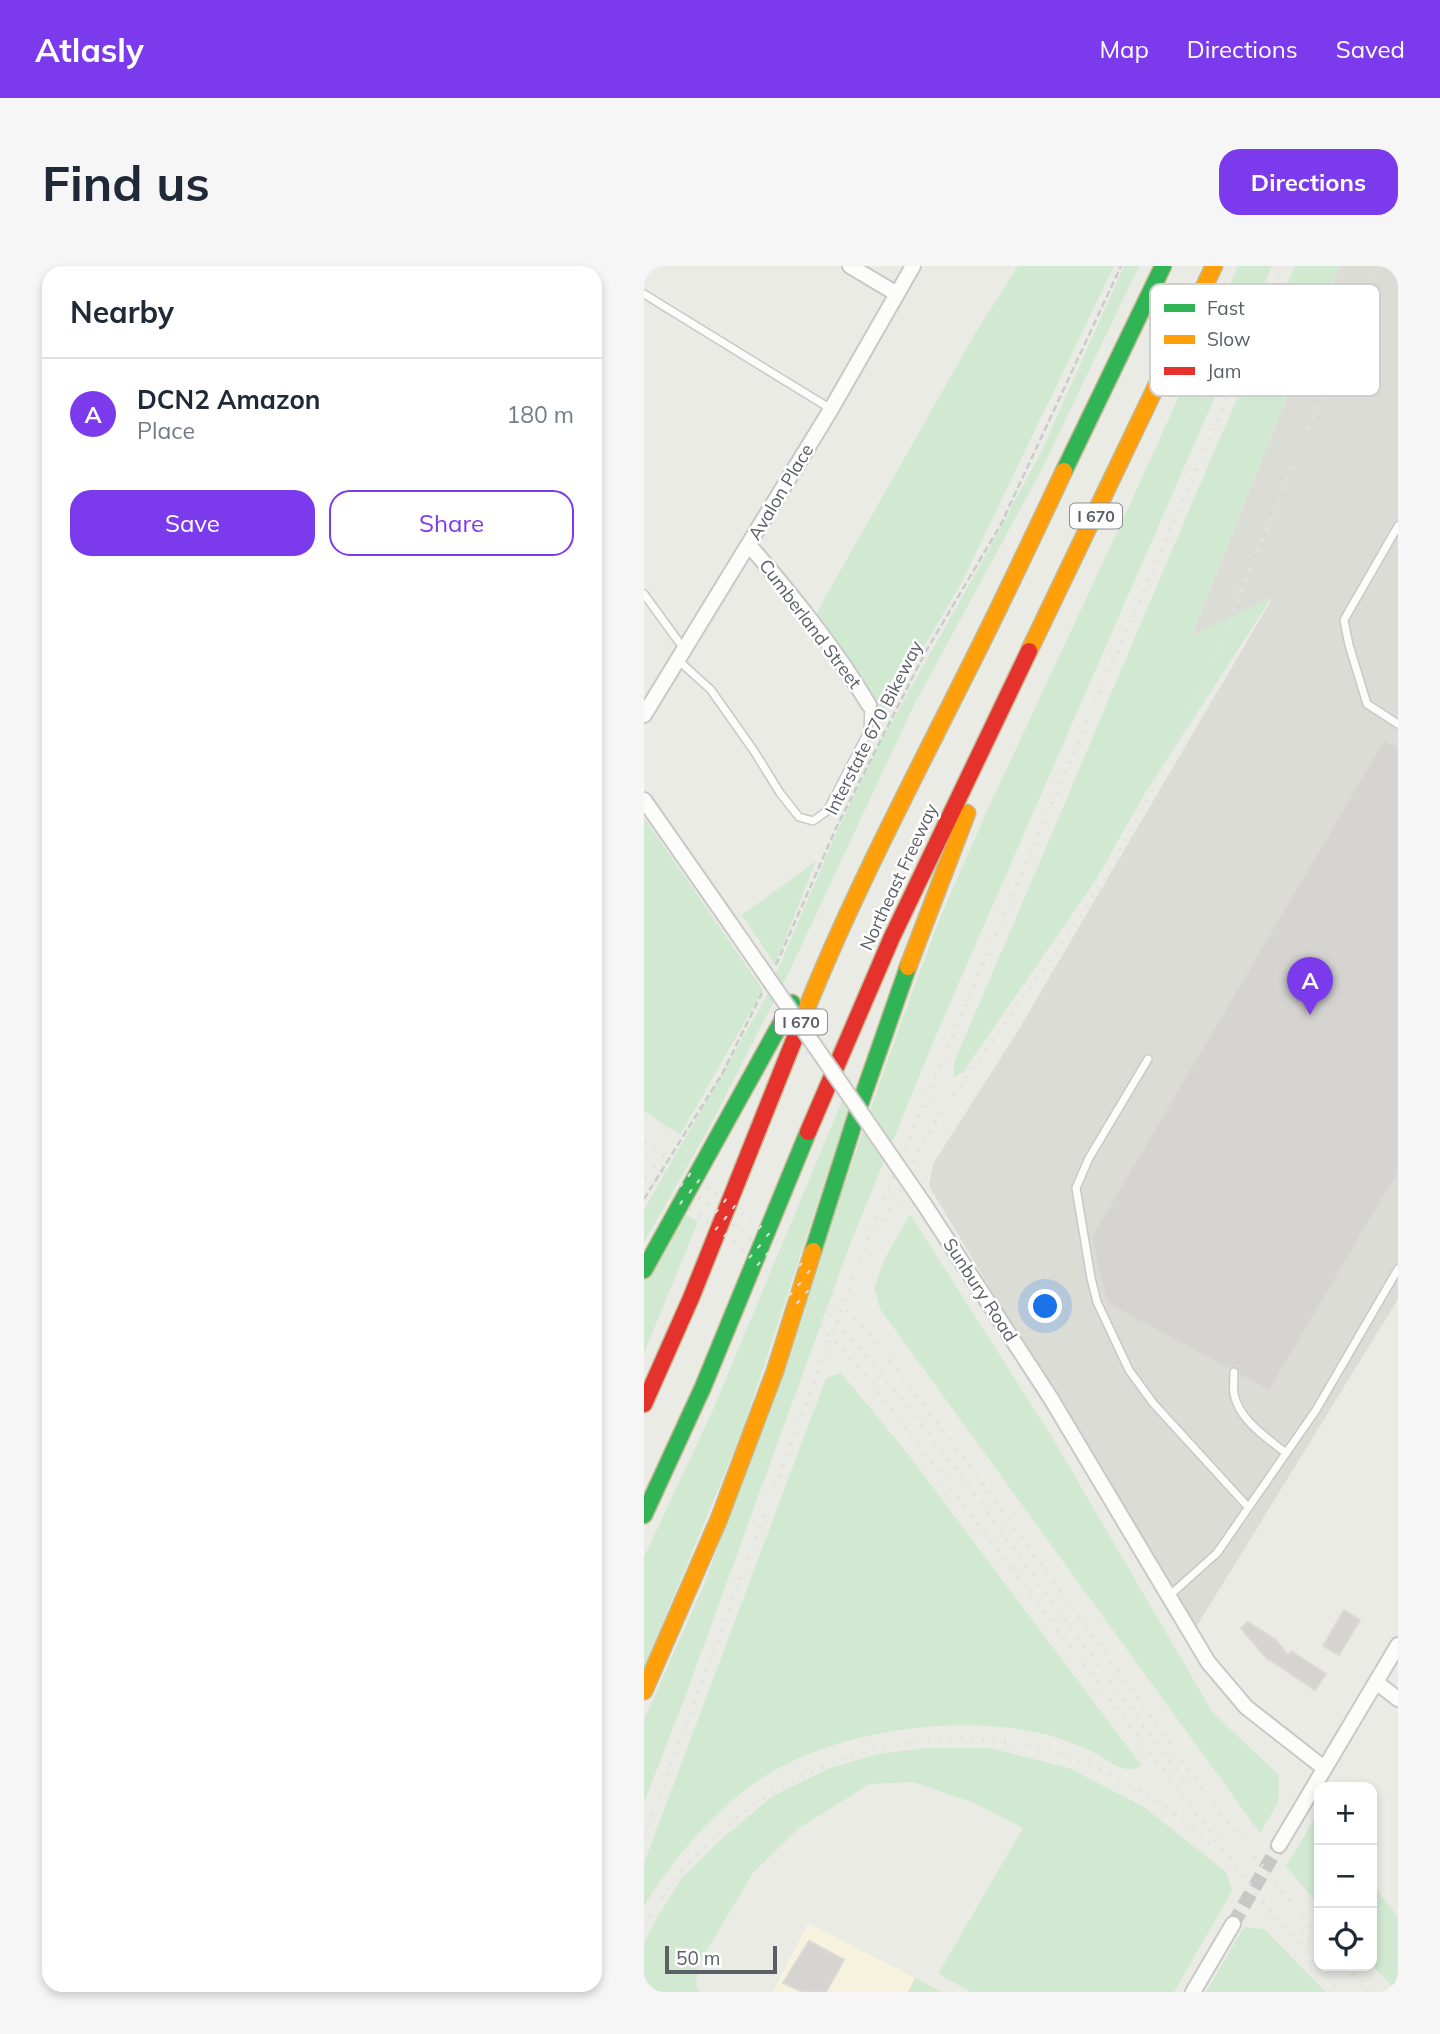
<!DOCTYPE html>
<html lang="en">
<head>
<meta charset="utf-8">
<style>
  body { margin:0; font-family:Mulish,sans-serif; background:#f6f6f7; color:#1f2937 }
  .controls { position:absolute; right:21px; bottom:21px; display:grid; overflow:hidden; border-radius:14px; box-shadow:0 4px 10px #0003 }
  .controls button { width:63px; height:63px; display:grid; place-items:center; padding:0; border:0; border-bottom:2px solid #e0e1e3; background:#fff; color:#1f2937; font:35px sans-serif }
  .scale { position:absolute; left:21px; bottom:18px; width:112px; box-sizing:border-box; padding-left:7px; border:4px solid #5b5e64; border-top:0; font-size:19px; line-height:24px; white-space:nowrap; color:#5b5e64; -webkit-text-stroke:5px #fff; paint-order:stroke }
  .you { position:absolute; left:402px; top:1041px; width:24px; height:24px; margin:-18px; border:5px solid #fff; border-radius:50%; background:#1a73e8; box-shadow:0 0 0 10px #1a73e833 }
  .badge { display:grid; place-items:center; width:46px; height:46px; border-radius:50%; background:#7c3aed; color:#fff; font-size:23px; font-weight:700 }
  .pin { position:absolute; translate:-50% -58px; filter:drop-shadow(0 2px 4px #0008) }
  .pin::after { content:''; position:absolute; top:37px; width:24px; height:21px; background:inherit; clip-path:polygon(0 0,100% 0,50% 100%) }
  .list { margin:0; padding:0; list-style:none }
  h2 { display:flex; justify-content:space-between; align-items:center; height:91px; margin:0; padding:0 28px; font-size:30px }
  h2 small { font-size:23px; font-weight:400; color:#747a83 }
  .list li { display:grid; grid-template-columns:46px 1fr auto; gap:21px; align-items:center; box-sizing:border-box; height:112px; padding:0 28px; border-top:2px solid #e0e1e3 }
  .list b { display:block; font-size:26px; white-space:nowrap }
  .list p { margin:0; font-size:23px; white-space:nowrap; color:#747a83 }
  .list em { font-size:23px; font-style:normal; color:#747a83 }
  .actions { display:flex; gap:14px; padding:21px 28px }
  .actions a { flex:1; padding:16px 0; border:2px solid #7c3aed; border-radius:21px; text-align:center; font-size:24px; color:#7c3aed }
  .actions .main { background:#7c3aed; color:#fff }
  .icon { flex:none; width:38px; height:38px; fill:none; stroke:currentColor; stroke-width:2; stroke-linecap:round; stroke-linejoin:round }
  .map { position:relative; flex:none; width:754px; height:1726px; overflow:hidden; border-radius:21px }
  header { display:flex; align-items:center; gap:42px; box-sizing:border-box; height:98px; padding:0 35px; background:#7c3aed; color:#fff }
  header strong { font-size:33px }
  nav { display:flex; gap:38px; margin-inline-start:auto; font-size:24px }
  .intro { display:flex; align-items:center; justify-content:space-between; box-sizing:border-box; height:168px; padding:0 42px }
  h1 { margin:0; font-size:49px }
  .button { padding:18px 32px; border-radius:21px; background:#7c3aed; color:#fff; font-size:24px; font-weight:700 }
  main { display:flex; gap:42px; padding:0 42px }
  aside { flex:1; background:#fff; border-radius:21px; box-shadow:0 4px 10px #0003 }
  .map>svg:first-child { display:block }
  .commercial { fill:#f6f2de }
  .industrial { fill:#dcdcd7 }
  .green { fill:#d2e9d1 }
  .building { fill:#d5d4d1; stroke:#dadad5; stroke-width:2 }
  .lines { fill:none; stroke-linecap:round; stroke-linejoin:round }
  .street-tunnel { stroke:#c7c8c6; stroke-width:14; stroke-dasharray:14 7; stroke-linecap:butt }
  .lane-casing { stroke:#c8c8c6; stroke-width:10 }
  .street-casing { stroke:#c8c8c6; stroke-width:18 }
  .fast-casing { stroke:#c3b792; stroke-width:19 }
  .slow-casing { stroke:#c3b792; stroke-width:19 }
  .jam-casing { stroke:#c3b792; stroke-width:19 }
  .path { stroke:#c8ccca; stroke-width:2.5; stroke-dasharray:7 3.5; stroke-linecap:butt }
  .lane { stroke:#fcfcfb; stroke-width:7 }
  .street { stroke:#fcfcfb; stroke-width:14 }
  .fast { stroke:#30b455; stroke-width:16 }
  .slow { stroke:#ff9f0a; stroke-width:16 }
  .jam { stroke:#e5322d; stroke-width:16 }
  .rail { stroke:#e2e2e2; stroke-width:4.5; stroke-dasharray:2 9; stroke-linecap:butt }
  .street-bridge-casing { stroke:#c8c8c6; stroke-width:18; stroke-linecap:butt }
  .street-bridge { stroke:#fcfcfb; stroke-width:14 }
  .labels { text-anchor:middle; stroke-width:5; stroke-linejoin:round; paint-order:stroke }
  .shield { fill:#fff; stroke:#8c8e92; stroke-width:2 }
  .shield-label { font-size:16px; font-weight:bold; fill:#5b5e64 }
  .street-label { font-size:18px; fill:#5b5e64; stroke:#fff }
  .key { fill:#fff; stroke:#cecfd0; stroke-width:2 }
  .key-label { font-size:19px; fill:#5b5e64 }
</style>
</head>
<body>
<header>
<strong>Atlasly</strong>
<nav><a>Map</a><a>Directions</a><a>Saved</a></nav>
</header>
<div class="intro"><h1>Find us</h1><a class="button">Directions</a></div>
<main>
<aside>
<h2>Nearby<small></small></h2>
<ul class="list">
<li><span class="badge">A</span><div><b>DCN2 Amazon</b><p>Place</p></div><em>180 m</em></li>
</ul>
<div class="actions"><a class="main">Save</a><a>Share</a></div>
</aside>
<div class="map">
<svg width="754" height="1726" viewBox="0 0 754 1726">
  <rect width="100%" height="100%" fill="#ebebe6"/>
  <path class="commercial" d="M164 1657 271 1712 264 1726H129Z"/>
  <path class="industrial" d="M695 0H754V1033L551 1363 285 920 289 898 372 768 628 333 547 371Z"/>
  <path class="green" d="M374 0H470L318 316 244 442 230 441 171 357 174 344 332 66Z
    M480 0H495L398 203 270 439 147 702 64 864 0 976V944L122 731 195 561 233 482 340 292 397 186Z
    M594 0H628L296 760 208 973 41 1431 0 1537V1453L61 1317 255 762 296 652 342 547 482 247Z
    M651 0H695L547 370 628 331 500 529 452 614 319 806 310 811V796C425 531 534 264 651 0Z
    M0 552 119 724 36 869 0 845Z
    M172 595 131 699 98 649Z
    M200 830 208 833 99 1163 0 1402V1291L68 1146Z
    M38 946 54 956 0 1087V1015Z
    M266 948 408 1171 569 1447 635 1509 634 1537 616 1567 236 1043 230 1022 241 992Z
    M197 1107 261 1184 498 1500C494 1501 487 1504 483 1503 471 1502 456 1489 445 1484 430 1478 411 1470 395 1467 307 1447 178 1466 105 1521 63 1552 28 1596 0 1640V1597L182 1112Z
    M283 1482H346L425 1502 500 1541 582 1606 588 1625 530 1726H327L294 1708 379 1562 330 1537 269 1516 226 1518 155 1562 109 1607 54 1699 52 1720 57 1726H0V1677L11 1655 38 1612 72 1578 127 1531 186 1502 234 1488Z
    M673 1549 675 1551V1640L642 1600Z
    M728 1618 754 1651V1726L728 1699Z
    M600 1661 620 1663 682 1726H562Z
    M271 1712 298 1726H264Z"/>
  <path class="building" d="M740 474 754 482V906L625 1125 596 1109 593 1100 585 1103 463 1037 447 972Z
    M700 1344 716 1354 695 1389 679 1380Z
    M604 1356 632 1374 644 1389 647 1385 682 1408 671 1424 625 1393 624 1394 597 1362Z
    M165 1675 200 1694 182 1726H159L139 1717Z"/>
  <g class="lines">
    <path class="street-tunnel" d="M589 1658 635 1579"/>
    <g class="lane-casing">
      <path id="lane" d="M0 28 187 143
        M754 260 700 354 705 379 723 438 754 458
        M0 328 40 383
        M34 394 67 424 110 485 136 527 155 551 169 555 183 545 224 466 225 439
        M504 793 445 892 432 922 447 1012 453 1036 485 1104 509 1137 604 1241
        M590 1106C590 1113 589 1121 590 1128 595 1154 623 1172 642 1187
        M525 1330 573 1287 672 1144 754 1003"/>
    </g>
    <g class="street-casing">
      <path id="street" d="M206 0 253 28
        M105 279C148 329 191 382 225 439
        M0 449 186 145 269 0
        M0 534 88 660
        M280 938 406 1131 564 1396 602 1441 680 1502
        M732 1416 754 1433
        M635 1579 754 1379
        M549 1726 589 1658"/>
    </g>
    <g class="fast-casing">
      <path id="fast" d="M420 205 519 0
        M169 985 214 844 264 701
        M0 1004 148 737
        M0 1249 59 1121 164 866"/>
    </g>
    <g class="slow-casing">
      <path id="slow" d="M385 385 570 0
        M264 701 323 547
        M158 754C206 633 267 518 325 402 358 337 389 271 420 205
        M0 1425 75 1253 131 1105 169 985"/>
    </g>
    <g class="jam-casing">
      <path id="jam" d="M164 866 248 671 385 385
        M0 1138 47 1032 158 754"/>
    </g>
    <path class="path" d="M132 699 193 560 281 387 357 258 477 0
      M0 933 78 808 118 727"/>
    <use href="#lane" class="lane"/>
    <use href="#street" class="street"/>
    <use href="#fast" class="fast"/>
    <use href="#slow" class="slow"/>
    <use href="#jam" class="jam"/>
    <path class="rail" d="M0 876 109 955 183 1023 225 1067 323 1196 579 1551 675 1671
      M0 894C173 1002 283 1162 400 1325 446 1389 494 1452 541 1516
      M0 911C34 934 68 957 99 984 147 1025 189 1072 230 1120L625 1644
      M241 955 274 886 293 853 437 650 474 590 556 427 730 0
      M0 1571 230 956 355 660 640 0
      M618 1636 698 1726
      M0 1660C122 1451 392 1407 566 1579
      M657 1666 675 1687
      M700 1700 726 1726"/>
    <g class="street-bridge-casing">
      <path id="street-bridge" d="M88 660 280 938"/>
    </g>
    <use href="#street-bridge" class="street-bridge"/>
  </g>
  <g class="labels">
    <g class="shield">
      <rect x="426" y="237.5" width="52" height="25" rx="5"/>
      <rect x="131" y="743.5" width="52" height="25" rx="5"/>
    </g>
    <g class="shield-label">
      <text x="452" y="256">I 670</text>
      <text x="157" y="762">I 670</text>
    </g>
    <g class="street-label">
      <text transform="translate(137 226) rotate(-59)" y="6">Avalon Place</text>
      <text transform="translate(166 358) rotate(53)" y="6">Cumberland Street</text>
      <text transform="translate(230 462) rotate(-63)" y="6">Interstate 670 Bikeway</text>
      <text transform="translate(255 611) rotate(-65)" y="6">Northeast Freeway</text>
      <text transform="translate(336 1024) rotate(57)" y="6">Sunbury Road</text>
    </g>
  </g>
  <rect x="506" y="18" width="230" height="112" rx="10" class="key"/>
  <rect x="520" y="38" width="31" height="8" fill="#30b455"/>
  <rect x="520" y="69" width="31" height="9" fill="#ff9f0a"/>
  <rect x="520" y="101" width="31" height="8" fill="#e5322d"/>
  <g class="key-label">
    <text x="563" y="49">Fast</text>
    <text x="563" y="80">Slow</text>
    <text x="563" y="112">Jam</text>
  </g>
</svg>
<div class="controls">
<button>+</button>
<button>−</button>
<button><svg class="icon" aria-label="locate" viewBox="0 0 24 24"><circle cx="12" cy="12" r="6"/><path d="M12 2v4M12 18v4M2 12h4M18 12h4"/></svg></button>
</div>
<div class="scale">50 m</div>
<div class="you"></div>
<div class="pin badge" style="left:666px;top:749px">A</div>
</div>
</main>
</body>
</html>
